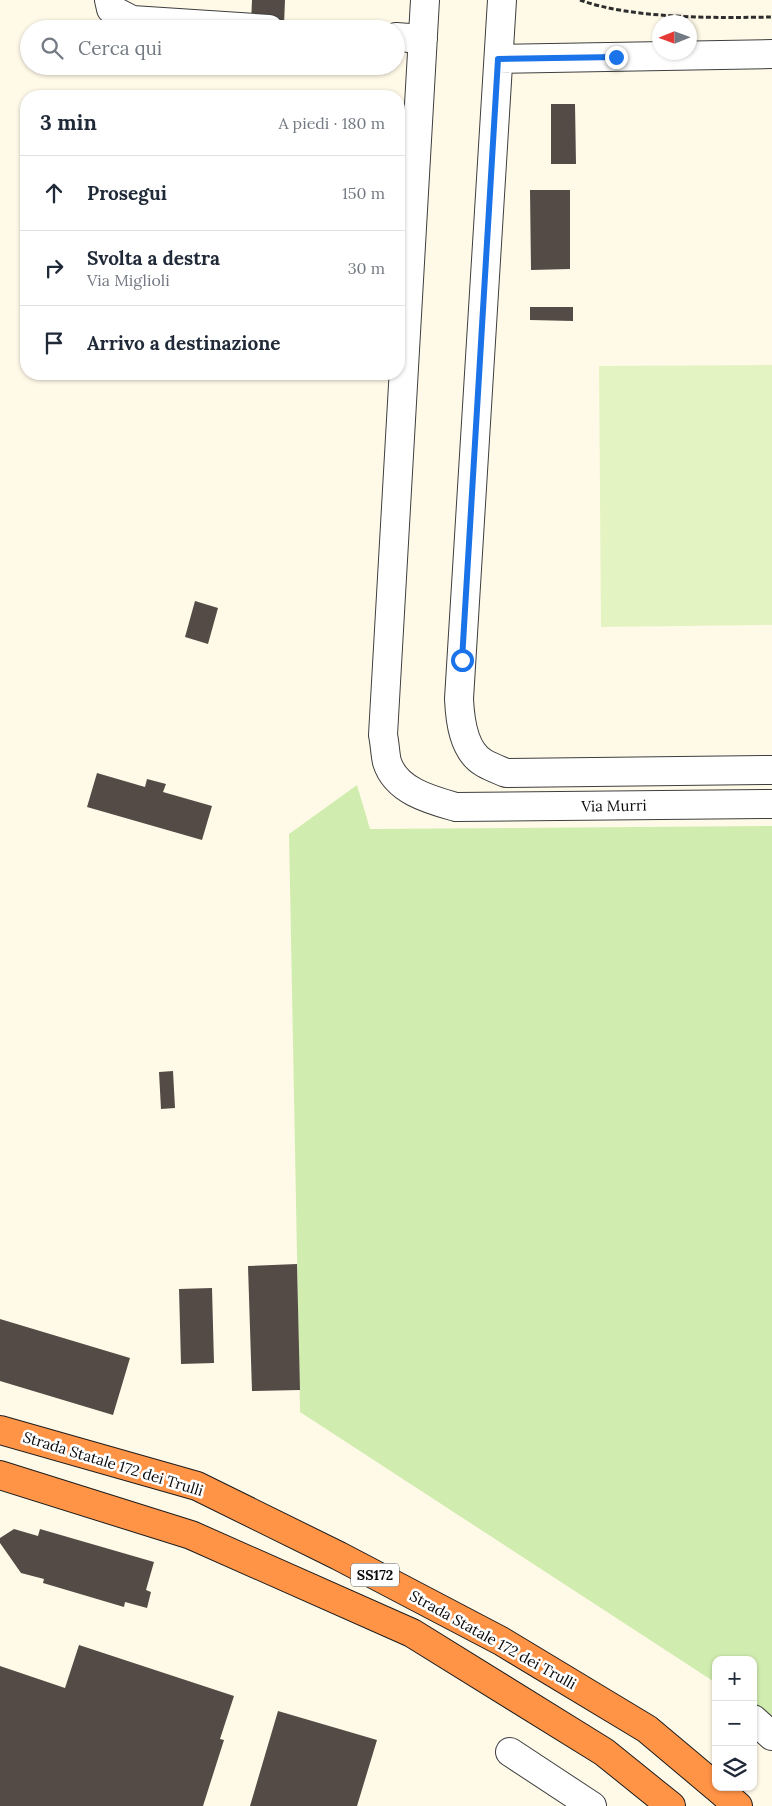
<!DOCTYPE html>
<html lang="it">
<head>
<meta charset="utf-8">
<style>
  body { margin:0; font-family:Lora,serif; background:#f2f2f3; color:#1f2937 }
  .controls { position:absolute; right:15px; bottom:15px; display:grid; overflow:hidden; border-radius:10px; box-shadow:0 1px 4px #0004 }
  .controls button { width:45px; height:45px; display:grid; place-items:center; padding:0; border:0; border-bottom:1px solid #e0e1e3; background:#fff; color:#1f2937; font:25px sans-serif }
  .compass { position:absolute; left:652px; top:15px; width:45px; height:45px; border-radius:50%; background:#fff; box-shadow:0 1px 4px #0004; rotate:269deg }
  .stop { position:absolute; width:15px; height:15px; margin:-11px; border:4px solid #1a73e8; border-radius:50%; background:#fff }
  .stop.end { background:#1a73e8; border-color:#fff; box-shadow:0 1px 5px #0008 }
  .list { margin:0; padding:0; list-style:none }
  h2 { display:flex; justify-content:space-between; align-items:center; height:65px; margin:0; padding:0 20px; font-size:21px }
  h2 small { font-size:16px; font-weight:400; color:#747a83 }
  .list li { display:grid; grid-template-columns:32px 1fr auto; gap:15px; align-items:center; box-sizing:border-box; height:75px; padding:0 20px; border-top:1px solid #e0e1e3 }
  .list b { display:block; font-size:19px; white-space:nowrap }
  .list p { margin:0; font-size:16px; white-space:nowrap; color:#747a83 }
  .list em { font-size:16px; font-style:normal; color:#747a83 }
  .icon { flex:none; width:28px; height:28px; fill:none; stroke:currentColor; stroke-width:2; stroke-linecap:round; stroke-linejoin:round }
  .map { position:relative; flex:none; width:772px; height:1806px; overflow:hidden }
  .search { position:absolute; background:#fff; box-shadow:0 1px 4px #0004; left:20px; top:20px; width:385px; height:55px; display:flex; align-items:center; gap:12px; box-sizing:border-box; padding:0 18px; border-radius:28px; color:#747a83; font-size:19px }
  .panel { position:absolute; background:#fff; box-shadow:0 1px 4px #0004; left:20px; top:90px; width:385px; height:290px; border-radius:20px }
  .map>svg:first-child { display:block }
  .grass { fill:#d1ecaf }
  .pitch { fill:#e4f3c2 }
  .building { fill:#544b46 }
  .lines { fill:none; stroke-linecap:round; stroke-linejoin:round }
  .minor-casing { stroke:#3e3e3e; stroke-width:30 }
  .highway-casing { stroke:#1c1c1c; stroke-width:30 }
  .path { stroke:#2d2d2d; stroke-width:3; stroke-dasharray:5 2.5; stroke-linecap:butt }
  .minor { stroke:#fff; stroke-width:28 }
  .highway { stroke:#ff9346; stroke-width:28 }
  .route { stroke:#1a73e8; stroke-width:6 }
  .labels { text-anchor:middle; stroke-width:5; stroke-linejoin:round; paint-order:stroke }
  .shield { fill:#fff; stroke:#545454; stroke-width:1 }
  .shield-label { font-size:14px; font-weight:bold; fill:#0b0b0b }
  .street-label { font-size:15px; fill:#0b0b0b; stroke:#fff }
</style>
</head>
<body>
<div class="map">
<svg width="772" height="1806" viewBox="0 0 772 1806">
  <rect width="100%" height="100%" fill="#fffae8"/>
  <path class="grass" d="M357 785 370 829 772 826V1728L753 1712V1660H716V1683L300 1412 289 834Z"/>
  <path class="pitch" d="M772 365V625L601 627 599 366Z"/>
  <path class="building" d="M252 0H285L284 25 251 23Z
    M551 104H575L576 164H551Z
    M530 190H570V269L531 270Z
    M530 307H573V321L530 320Z
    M195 601 218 608 208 644 185 637Z
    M97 773 145 787 147 779 166 784 163 792 212 806 202 840 87 807Z
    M173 1071 175 1108 161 1109 159 1072Z
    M297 1264 300 1390 252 1391 248 1266Z
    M212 1288 214 1363 181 1364 179 1289Z
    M0 1319 130 1358 113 1415 0 1381Z
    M14 1529 38 1536 40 1529 154 1562 146 1590 151 1592 147 1608 125 1602 124 1607 43 1583 44 1579 21 1573 0 1543V1538Z
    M79 1645 234 1696 220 1739 224 1740 203 1806H0V1666L65 1688Z
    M278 1711 377 1740 357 1806H250Z"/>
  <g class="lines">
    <g class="minor-casing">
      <path id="minor" d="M109 0 111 9 132 20 269 29
        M425 0 383 735C385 744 385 754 387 762 396 791 431 800 456 807L772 804
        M502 0 459 699C460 720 463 751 484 763 491 767 499 770 506 773L772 770
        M396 37 423 39
        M499 59 772 54
        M753 1719 772 1736
        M510 1752 592 1806"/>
    </g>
    <g class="highway-casing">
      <path id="highway" d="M0 1430 197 1486 339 1556 501 1641 647 1729 716 1787
        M0 1475 191 1535 412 1633 604 1752 671 1806
        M716 1787 738 1806"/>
    </g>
    <path class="path" d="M580 0C632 19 716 18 772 17"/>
    <use href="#minor" class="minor"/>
    <use href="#highway" class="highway"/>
  </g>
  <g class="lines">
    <path class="route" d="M462 660 498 59 616 57"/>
  </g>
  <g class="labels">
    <rect class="shield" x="351" y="1563.5" width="48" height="23" rx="4"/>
    <g class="shield-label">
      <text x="375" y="1580">SS172</text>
    </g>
    <g class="street-label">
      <text transform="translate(614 806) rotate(-1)" y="5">Via Murri</text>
      <text transform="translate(113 1464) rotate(17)" y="5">Strada Statale 172 dei Trulli</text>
      <text transform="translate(493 1640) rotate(29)" y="5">Strada Statale 172 dei Trulli</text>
    </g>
  </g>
</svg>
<div class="controls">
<button>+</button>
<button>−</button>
<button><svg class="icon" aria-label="layers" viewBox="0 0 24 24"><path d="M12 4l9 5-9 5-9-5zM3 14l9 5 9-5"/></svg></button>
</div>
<svg class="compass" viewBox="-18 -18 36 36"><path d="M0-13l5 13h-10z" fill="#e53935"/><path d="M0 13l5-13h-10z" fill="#747a83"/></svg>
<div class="stop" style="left:462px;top:660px"></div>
<div class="stop end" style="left:616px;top:57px"></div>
<div class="search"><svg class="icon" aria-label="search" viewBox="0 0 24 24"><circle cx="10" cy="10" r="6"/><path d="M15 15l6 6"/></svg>Cerca qui</div>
<section class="panel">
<h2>3 min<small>A piedi · 180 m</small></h2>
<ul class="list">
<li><svg class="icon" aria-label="ahead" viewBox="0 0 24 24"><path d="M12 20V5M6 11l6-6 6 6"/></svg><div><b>Prosegui</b></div><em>150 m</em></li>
<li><svg class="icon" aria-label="right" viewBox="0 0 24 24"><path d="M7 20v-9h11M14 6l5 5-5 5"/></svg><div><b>Svolta a destra</b><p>Via Miglioli</p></div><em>30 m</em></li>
<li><svg class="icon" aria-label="arrive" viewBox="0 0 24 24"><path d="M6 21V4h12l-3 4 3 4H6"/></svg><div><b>Arrivo a destinazione</b></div></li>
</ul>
</section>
</div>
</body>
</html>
